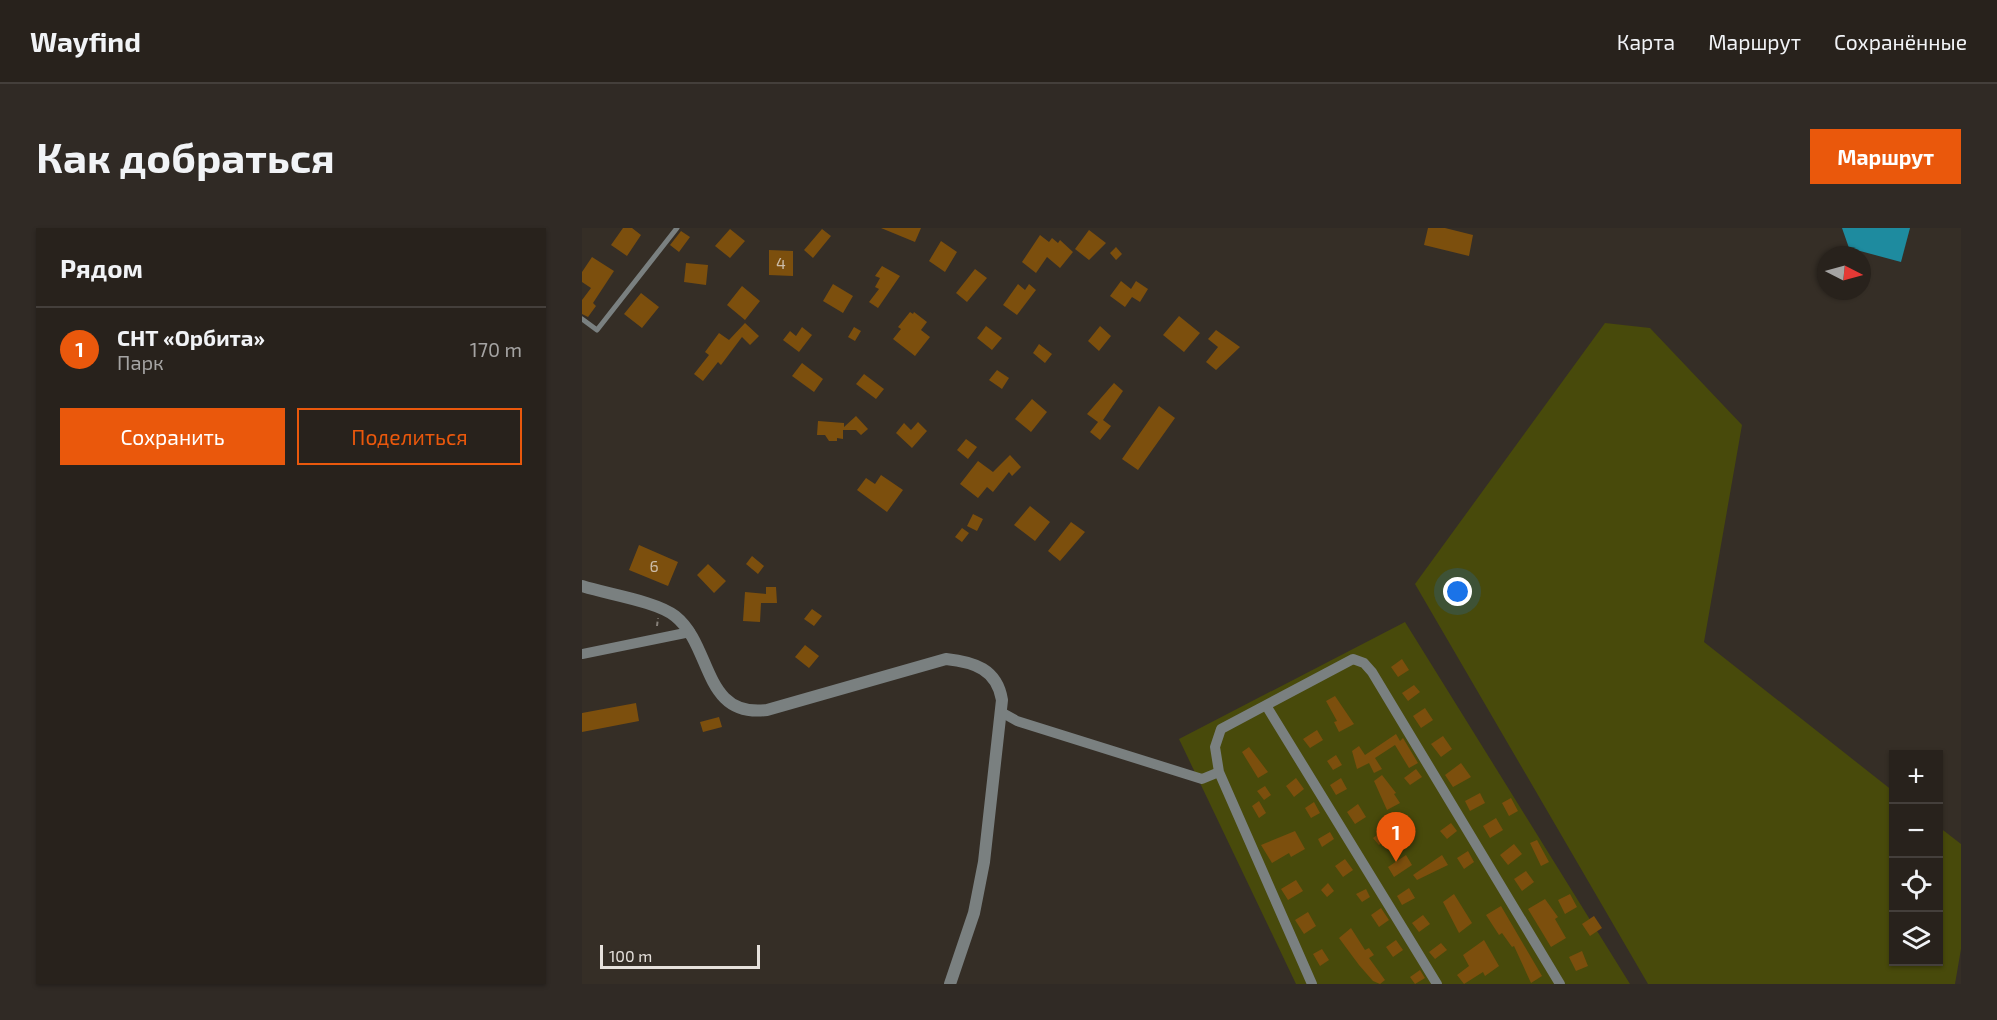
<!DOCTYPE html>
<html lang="ru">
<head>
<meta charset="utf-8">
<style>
  body { margin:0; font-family:"Exo 2",sans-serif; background:#302a25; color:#f1f3f6 }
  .controls { position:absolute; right:18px; bottom:18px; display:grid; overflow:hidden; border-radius:0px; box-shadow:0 2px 4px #0004 }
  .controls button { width:54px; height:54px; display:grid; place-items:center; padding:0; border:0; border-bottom:2px solid #443f3b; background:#28221c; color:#f1f3f6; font:30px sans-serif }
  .compass { position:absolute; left:1235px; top:18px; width:54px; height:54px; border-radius:50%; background:#28221c; box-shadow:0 2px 4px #0004; rotate:96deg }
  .scale { position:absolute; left:18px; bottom:15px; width:160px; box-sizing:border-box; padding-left:6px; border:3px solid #e6e1dc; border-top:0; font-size:16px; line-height:21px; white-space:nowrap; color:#e6e1dc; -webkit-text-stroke:4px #352e26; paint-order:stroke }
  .you { position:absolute; left:876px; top:364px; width:21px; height:21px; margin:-15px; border:4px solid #fff; border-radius:50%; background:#1a73e8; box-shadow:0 0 0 9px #1a73e833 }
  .badge { display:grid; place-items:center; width:39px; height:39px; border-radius:50%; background:#ea580c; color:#fff; font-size:20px; font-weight:700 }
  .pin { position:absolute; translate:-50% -50px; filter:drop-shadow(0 2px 3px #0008) }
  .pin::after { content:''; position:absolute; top:32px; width:21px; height:18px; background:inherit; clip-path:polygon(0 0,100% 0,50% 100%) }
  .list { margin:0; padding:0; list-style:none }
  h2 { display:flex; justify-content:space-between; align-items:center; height:78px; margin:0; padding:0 24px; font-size:26px }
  h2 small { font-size:20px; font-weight:400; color:#a5a4a3 }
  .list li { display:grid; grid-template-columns:39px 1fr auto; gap:18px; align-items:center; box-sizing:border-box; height:84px; padding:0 24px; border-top:2px solid #443f3b }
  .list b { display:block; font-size:22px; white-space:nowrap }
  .list p { margin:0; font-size:20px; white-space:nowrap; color:#a5a4a3 }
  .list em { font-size:20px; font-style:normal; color:#a5a4a3 }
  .actions { display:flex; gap:12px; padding:18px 24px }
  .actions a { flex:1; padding:14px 0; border:2px solid #ea580c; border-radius:0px; text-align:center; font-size:21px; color:#ea580c }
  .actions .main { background:#ea580c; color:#fff }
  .icon { flex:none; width:33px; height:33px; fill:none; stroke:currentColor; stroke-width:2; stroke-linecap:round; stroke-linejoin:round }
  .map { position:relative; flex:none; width:1379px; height:756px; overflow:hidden; border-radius:0px }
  header { display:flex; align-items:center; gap:36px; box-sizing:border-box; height:84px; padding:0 30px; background:#28221c; border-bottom:2px solid #443f3b }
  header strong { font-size:28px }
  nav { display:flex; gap:33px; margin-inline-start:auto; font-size:21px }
  .intro { display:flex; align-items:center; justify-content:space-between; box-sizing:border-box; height:144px; padding:0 36px }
  h1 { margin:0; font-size:42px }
  .button { padding:15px 27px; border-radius:0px; background:#ea580c; color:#fff; font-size:21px; font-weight:700 }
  main { display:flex; gap:36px; padding:0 36px }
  aside { flex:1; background:#28221c; border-radius:0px; box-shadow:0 2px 4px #0004 }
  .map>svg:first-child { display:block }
  .green { fill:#484a0b }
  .water { fill:#1e8b9f }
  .building { fill:#7c4f0d }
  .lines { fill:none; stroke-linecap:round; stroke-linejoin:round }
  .path { stroke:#868079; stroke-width:2; stroke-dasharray:4.5 3; stroke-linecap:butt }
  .service { stroke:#7a8080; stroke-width:5 }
  .minor { stroke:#7a8080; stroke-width:10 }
  .tertiary { stroke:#7a8080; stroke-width:12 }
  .labels { text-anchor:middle; stroke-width:4.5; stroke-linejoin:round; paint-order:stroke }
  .number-label { font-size:16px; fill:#ccbca8 }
</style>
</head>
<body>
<header>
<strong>Wayfind</strong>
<nav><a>Карта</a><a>Маршрут</a><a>Сохранённые</a></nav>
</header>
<div class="intro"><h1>Как добраться</h1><a class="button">Маршрут</a></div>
<main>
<aside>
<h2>Рядом<small></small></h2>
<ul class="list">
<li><span class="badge">1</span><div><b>СНТ «Орбита»</b><p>Парк</p></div><em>170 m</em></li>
</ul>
<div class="actions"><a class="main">Сохранить</a><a>Поделиться</a></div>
</aside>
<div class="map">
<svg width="1379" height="756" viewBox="0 0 1379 756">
  <rect width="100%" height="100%" fill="#352e26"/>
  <path class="green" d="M1023 95 1068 100 1160 197 1122 414 1311 563 1312 734H1356L1357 599 1379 616V721L1373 756H1066L833 356Z
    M823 394 1048 756H714L597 511Z"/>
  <path class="water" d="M1260 0H1328L1319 34 1267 20Z"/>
  <path class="building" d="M41 0H50L59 7 45 28 29 17Z
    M299 0H339L333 14Z
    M846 0H863L891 7 887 28 842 17Z
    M148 1 163 13 148 30 133 18Z
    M240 1 249 8 231 30 222 22Z
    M507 2 524 15 507 32 493 21Z
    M99 3 108 9 97 24 88 17Z
    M458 7 467 14 470 10 476 15 478 12 491 24 478 40 465 29 454 45 440 34Z
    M359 13 375 24 363 44 347 33Z
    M534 19 540 26 534 32 528 25Z
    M187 22 211 23V48L187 47Z
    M10 29 32 43 11 75 14 78 6 89 0 86V72L9 60 0 54V44Z
    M104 35 126 37 124 57 102 54Z
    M300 38 318 48 296 80 287 74 297 61 293 59 298 50 293 48Z
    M393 41 405 50 385 74 374 65Z
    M539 53 549 61 554 53 566 61 558 74 550 69 543 79 528 68Z
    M251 56 271 68 261 85 241 73Z
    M436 56 443 62 447 56 454 62 435 87 421 77Z
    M160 58 178 73 163 92 145 77Z
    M59 65 77 79 60 100 42 86Z
    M328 84 331 86 332 84 345 94 339 102 348 109 333 128 311 111 319 101 316 99Z
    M597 88 618 105 602 124 581 107Z
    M163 95 177 108 168 117 160 109 139 137 136 134 121 153 112 146 127 127 123 124 137 105 147 112Z
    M404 98 420 110 410 122 395 110Z
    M518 98 529 108 517 123 506 113Z
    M220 99 230 107 217 124 201 112 208 103 214 108Z
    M272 99 279 103 273 113 266 109Z
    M634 102 658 119 634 142 624 134 636 119 626 111Z
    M457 116 470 126 463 135 451 125Z
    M220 135 241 151 232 164 210 148Z
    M415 142 427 150 420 161 407 152Z
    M282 146 302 161 294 171 274 156Z
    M532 155 541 163 521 192 529 198 518 212 508 204 516 194 505 186Z
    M450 171 465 184 449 204 433 191Z
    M577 178 593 190 556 242 540 231Z
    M274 188 286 201 279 207 274 202H261V211L255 210V213H247L243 207H235L236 193 262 195V199Z
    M336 194 345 203 330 220 314 205 322 195 329 202Z
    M384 211 395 219 386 231 375 222Z
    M428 227 439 239 430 248 427 244 411 264 405 259 396 270 378 256 396 233 411 244Z
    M299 247 321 262 305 284 275 262 284 250 293 256Z
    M448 278 468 294 453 313 432 297Z
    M391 286 401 291 395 303 385 298Z
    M489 294 503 304 478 333 466 323Z
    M380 300 387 305 380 314 373 309Z
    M57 317 96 334 86 358 47 342Z
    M170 328 182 338 176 346 164 336Z
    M126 336 144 353 132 365 115 347Z
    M184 359H194L195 375H179L178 394 161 393 163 364 184 366Z
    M230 381 240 388 232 398 222 391Z
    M223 417 237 428 227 440 213 429Z
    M820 431 827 442 816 449 809 439Z
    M832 457 838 464 826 473 820 465Z
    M753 468 772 496 757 504 752 494 755 493 744 473Z
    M54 475 57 493 0 504V485Z
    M843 480 851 492 839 500 831 488Z
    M137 489 140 499 121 504 118 494Z
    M735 502 741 512 728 520 721 511Z
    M814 506 818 513 821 510 836 535 827 540 813 517 793 530 800 541 792 545 787 535 775 541 770 523 777 518 783 527Z
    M861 508 870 521 859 529 849 516Z
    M667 519 686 544 676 550 660 524Z
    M754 527 760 537 751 542 745 533Z
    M879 535 889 549 871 559 863 547Z
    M834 541 840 549 828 557 822 550Z
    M800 547 814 565 812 566 818 575 805 582 792 553Z
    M714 550 722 561 712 569 704 558Z
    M759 550 765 561 754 567 748 557Z
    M683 558 689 567 682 572 675 563Z
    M898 565 903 575 888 583 883 573Z
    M929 570 936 583 927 588 920 575Z
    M677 573 684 585 677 590 670 578Z
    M732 574 738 585 729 590 723 580Z
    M776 576 784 589 773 596 765 584Z
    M914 590 921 602 908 610 901 598Z
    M869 595 875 603 865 611 858 603Z
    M713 603 723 621 709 629 707 625 690 635 679 617Z
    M800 603 806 610 797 617 791 610Z
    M748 604 752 611 740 619 736 611Z
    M955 612 967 634 959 638 948 615Z
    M932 616 940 626 926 637 918 627Z
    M886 623 892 634 882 641 875 630Z
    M824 627 830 637 812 649 806 639Z
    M860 627 866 637 835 652 831 647Z
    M763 631 771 642 761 649 753 638Z
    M944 643 952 654 940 663 932 651Z
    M714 652 721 663 706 672 699 661Z
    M746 655 752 663 745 669 739 662Z
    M827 660 833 670 820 677 815 668Z
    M784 661 788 669 780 674 774 666Z
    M872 666 890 695 877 705 861 674Z
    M988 666 995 679 983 686 976 672Z
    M963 671 976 689 973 691 984 710 969 719 946 681Z
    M919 678 960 748 949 755 932 718 930 719 920 705 917 707 904 687Z
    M799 680 807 692 797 699 789 687Z
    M726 684 734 698 722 706 713 692Z
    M841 687 848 696 837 704 830 695Z
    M1012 688 1020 700 1008 708 1000 696Z
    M769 700 783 722 787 720 792 727 787 730 803 752 798 756 791 753 777 737 757 710Z
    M814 712 821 722 811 729 804 719Z
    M902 712 917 738 903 748 901 744 882 756 875 747 887 738 881 727Z
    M859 715 865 722 853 731 847 724Z
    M740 721 747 732 738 738 731 726Z
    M1000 723 1006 738 994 743 987 729Z
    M838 742 843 750 833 756 828 749Z"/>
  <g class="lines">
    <path class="path" d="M75 398 76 390"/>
    <path class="service" d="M0 91 15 102 95 0"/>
    <path class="minor" d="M0 426 108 404
      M685 479 855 756
      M419 484 435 493 620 551 637 544
      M730 756 637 544 633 519 639 501 771 431 782 435 790 444 978 756"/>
    <path class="tertiary" d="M0 358C24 366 74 373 93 388 131 418 120 490 185 482L364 431C392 434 415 441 420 472L402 634 392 685 368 756"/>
  </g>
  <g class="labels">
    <g class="number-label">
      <text x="199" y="41">4</text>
      <text x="72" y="344">6</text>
    </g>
  </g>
</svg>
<div class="controls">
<button>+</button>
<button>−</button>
<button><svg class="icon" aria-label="locate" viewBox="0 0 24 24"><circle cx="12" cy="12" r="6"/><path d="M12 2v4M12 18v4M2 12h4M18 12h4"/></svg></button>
<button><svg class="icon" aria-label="layers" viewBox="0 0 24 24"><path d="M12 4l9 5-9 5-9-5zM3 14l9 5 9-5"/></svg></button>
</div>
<svg class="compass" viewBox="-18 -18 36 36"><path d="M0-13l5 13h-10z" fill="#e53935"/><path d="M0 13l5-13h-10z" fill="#a5a4a3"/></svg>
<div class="scale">100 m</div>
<div class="you"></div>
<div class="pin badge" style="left:814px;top:634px">1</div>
</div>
</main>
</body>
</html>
